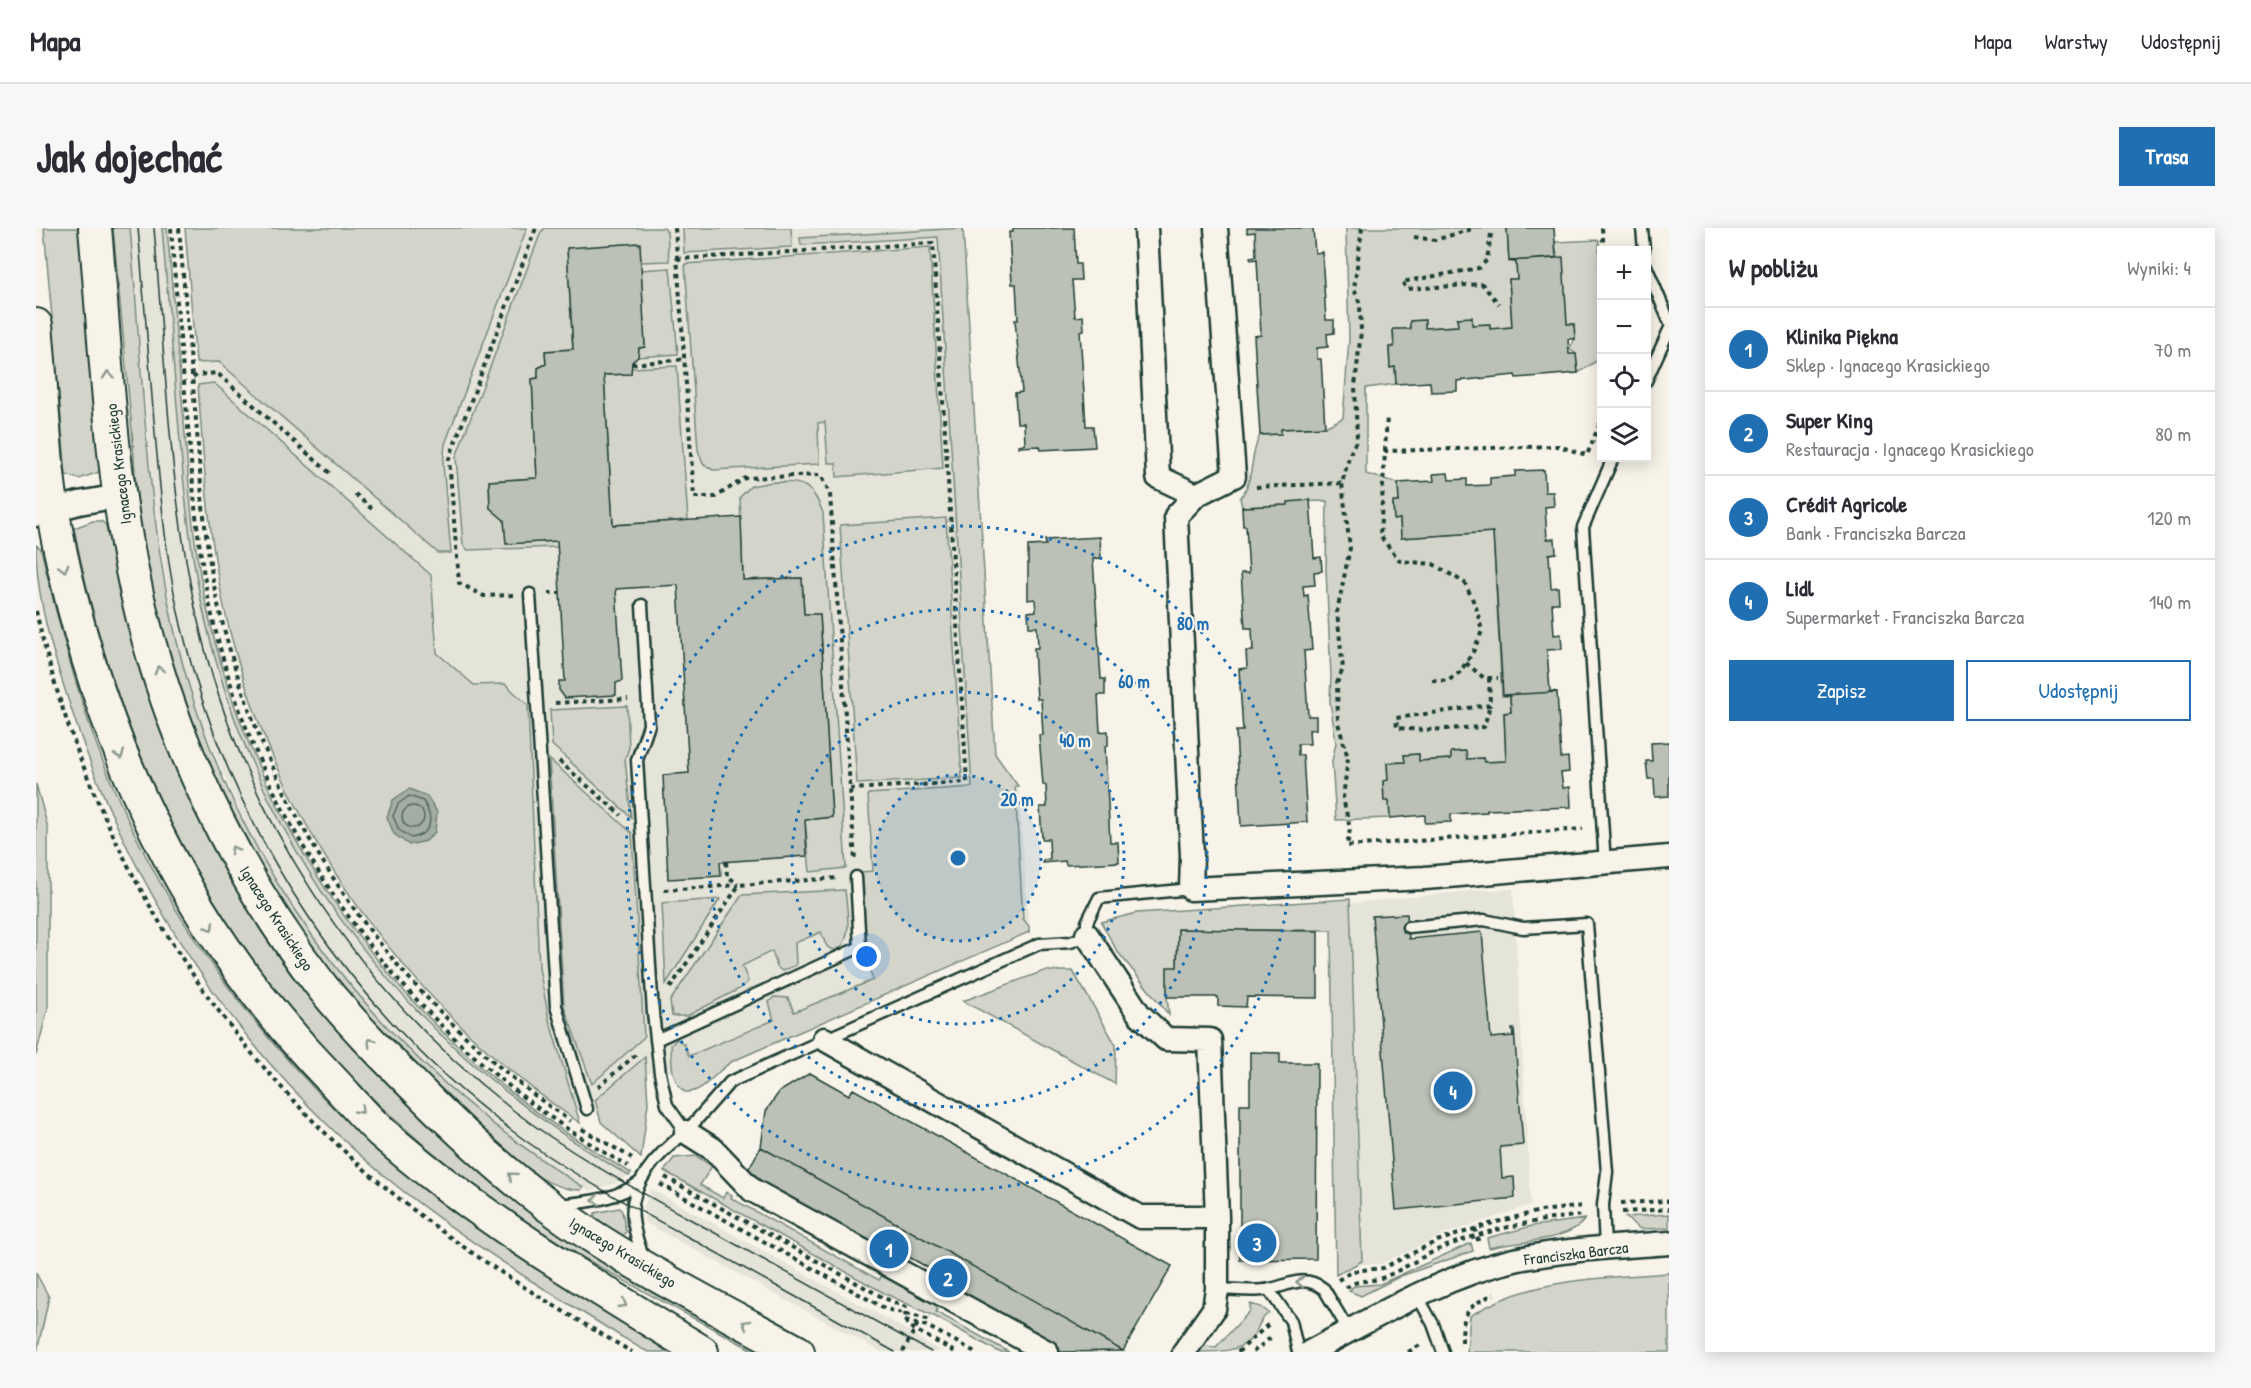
<!DOCTYPE html>
<html lang="pl">
<head>
<meta charset="utf-8">
<style>
  body { margin:0; font-family:"Patrick Hand",sans-serif; background:#f7f7f7; color:#2b2b33 }
  .controls { position:absolute; right:18px; top:18px; display:grid; overflow:hidden; border-radius:0px; box-shadow:0 3px 15px #0003 }
  .controls button { width:54px; height:54px; display:grid; place-items:center; padding:0; border:0; border-bottom:2px solid #e1e1e2; background:#fff; color:#2b2b33; font:30px sans-serif }
  .you { position:absolute; left:831px; top:729px; width:21px; height:21px; margin:-15px; border:4px solid #fff; border-radius:50%; background:#1a73e8; box-shadow:0 0 0 9px #1a73e833 }
  .badge { display:grid; place-items:center; width:39px; height:39px; border-radius:50%; background:#1f6fb2; color:#fff; font-size:20px; font-weight:700 }
  .pin { position:absolute; translate:-50% -50%; border:3px solid #fff; box-shadow:0 2px 6px #0006 }
  .list { margin:0; padding:0; list-style:none }
  h2 { display:flex; justify-content:space-between; align-items:center; height:78px; margin:0; padding:0 24px; font-size:26px }
  h2 small { font-size:20px; font-weight:400; color:#7c7c81 }
  .list li { display:grid; grid-template-columns:39px 1fr auto; gap:18px; align-items:center; box-sizing:border-box; height:84px; padding:0 24px; border-top:2px solid #e1e1e2 }
  .list b { display:block; font-size:22px; white-space:nowrap }
  .list p { margin:0; font-size:20px; white-space:nowrap; color:#7c7c81 }
  .list em { font-size:20px; font-style:normal; color:#7c7c81 }
  .actions { display:flex; gap:12px; padding:18px 24px }
  .actions a { flex:1; padding:14px 0; border:2px solid #1f6fb2; border-radius:0px; text-align:center; font-size:21px; color:#1f6fb2 }
  .actions .main { background:#1f6fb2; color:#fff }
  .icon { flex:none; width:33px; height:33px; fill:none; stroke:currentColor; stroke-width:2; stroke-linecap:round; stroke-linejoin:round }
  .map { position:relative; flex:none; width:1633px; height:1124px; overflow:hidden; border-radius:0px }
  header { display:flex; align-items:center; gap:36px; box-sizing:border-box; height:84px; padding:0 30px; background:#fff; border-bottom:2px solid #e1e1e2 }
  header strong { font-size:28px }
  nav { display:flex; gap:33px; margin-inline-start:auto; font-size:21px }
  .intro { display:flex; align-items:center; justify-content:space-between; box-sizing:border-box; height:144px; padding:0 36px }
  h1 { margin:0; font-size:42px }
  .button { padding:15px 27px; border-radius:0px; background:#1f6fb2; color:#fff; font-size:21px; font-weight:700 }
  main { display:flex; gap:36px; padding:0 36px }
  aside { flex:1; background:#fff; border-radius:0px; box-shadow:0 3px 15px #0003 }
  .map>svg:first-child { display:block }
  .built { fill:#e5e4d9 }
  .green { fill:#d3d5ca; stroke:#79897f; stroke-width:1.5 }
  .water { fill:#a4ada3; stroke:#6f8077; stroke-width:1.5 }
  .lines { fill:none; stroke-linecap:round; stroke-linejoin:round }
  .shore { stroke:#546a60; stroke-width:1.5 }
  .building { fill:#bbc1b6; stroke:#1f3d34; stroke-width:1.5 }
  .service-casing { stroke:#1f3d34; stroke-width:15 }
  .minor-casing { stroke:#1f3d34; stroke-width:27 }
  .secondary-casing { stroke:#1f3d34; stroke-width:36 }
  .path { stroke:#1f3d34; stroke-width:4; stroke-dasharray:4.5 4.5; stroke-linecap:butt }
  .service { stroke:#f7f3e8; stroke-width:10 }
  .minor { stroke:#f7f3e8; stroke-width:22 }
  .secondary { stroke:#f7f3e8; stroke-width:32 }
  .tram { stroke:#1f3d34; stroke-width:1.5 }
  .oneway { stroke:#8b988e }
  .ring { fill:none; stroke:#1f6fb2; stroke-width:3; stroke-dasharray:3 6 }
  .labels { text-anchor:middle; stroke-width:4.5; stroke-linejoin:round; paint-order:stroke }
  .street-label { font-size:16px; fill:#1f3d34; stroke:#f7f3e8 }
  .centre { fill:#1f6fb2; stroke:#f7f3e8; stroke-width:3 }
  .ring-label { font-size:18px; text-anchor:middle; font-weight:bold; fill:#1f6fb2; stroke:#f7f3e8; stroke-width:4.5; stroke-linejoin:round; paint-order:stroke }
</style>
</head>
<body>
<header>
<strong>Mapa</strong>
<nav><a>Mapa</a><a>Warstwy</a><a>Udostępnij</a></nav>
</header>
<div class="intro"><h1>Jak dojechać</h1><a class="button">Trasa</a></div>
<main>
<div class="map">
<svg width="1633" height="1124" viewBox="0 0 1633 1124">
  <rect width="100%" height="100%" fill="#f7f3e8"/>
  <filter id="ink" filterUnits="userSpaceOnUse"><feTurbulence type="fractalNoise" baseFrequency=".0167" numOctaves="2"/><feDisplacementMap in="SourceGraphic" scale="12" xChannelSelector="R" yChannelSelector="G"/><feConvolveMatrix kernelMatrix="1 2 1 2 8 2 1 2 1" color-interpolation-filters="sRGB"/></filter>
  <g filter="url(#ink)">
    <path class="built" d="M94 0H126L151 282 164 366 195 480 241 587 299 684 368 772 409 813 471 867 533 912 593 948 583 954 555 963 547 959 463 902 383 834 304 746 255 678 213 604 169 503 145 429 133 375 116 254Z
      M149 0H927L959 526 982 558 993 698 647 848 637 843 611 845 607 864 532 886 467 838 383 756 329 690 292 636 263 584 224 499 203 437 179 335 170 261Z
      M1477 661 1495 977 1409 1006 1345 1036H1313L1299 677 1443 662Z
      M615 961 869 1101 905 1124H845L608 994V978Z"/>
    <path class="green" d="M8 0H44L66 243 43 251 30 247Z
      M77 0H94C105 124 109 251 132 373 181 623 333 825 547 959L545 962C497 963 437 894 405 862 362 820 320 776 283 728 191 608 131 459 106 310 100 274 99 239 96 203 90 135 83 68 77 0Z
      M126 0H131C137 69 143 137 149 206 153 260 157 314 168 367 219 613 376 822 595 945L593 948C370 818 217 623 164 368 152 309 147 249 142 190 137 127 131 63 126 0Z
      M149 0H491L409 216 407 236 415 325H402L183 134 160 135Z
      M509 0H628L631 4 633 33 605 34 603 15 531 21 537 121 509 123 510 136 502 140V150L496 151 501 250 453 253 454 280 468 292 471 316 521 313 522 319 432 322 427 317 420 229 505 4Z
      M647 0H755L756 19 648 25Z
      M927 0 959 526 982 558H979L987 691 993 698V704L697 833C681 841 668 866 649 864 634 853 636 833 635 817L641 811 648 816 653 828 738 792 733 774 738 769 752 770 758 784 837 752 830 731 825 644 837 643 832 566 936 559 902 9 765 17 764 10Z
      M1310 0H1471L1473 34H1480L1481 51H1473L1476 99 1454 101 1453 96 1436 97V90H1421L1422 98 1389 100 1388 92 1374 93V101L1357 102 1358 119 1353 120 1354 139H1359L1360 156 1330 160V246L1362 255 1363 274 1357 275 1358 291H1364L1365 310 1457 304 1466 468H1474L1475 484 1468 485 1470 533 1448 534 1447 530 1431 531 1430 523 1415 524V531L1383 533V526L1368 527 1369 534 1351 535 1352 552 1347 553 1348 572 1353 573 1354 590 1300 592 1296 533 1300 515 1294 473 1295 448 1290 342 1291 273 1253 274 1252 277 1206 279 1204 270C1219 252 1213 228 1224 207L1244 206 1245 201 1289 199 1307 190 1313 111Z
      M1563 12 1565 130 1542 145 1540 126 1533 121 1539 111 1538 96H1531L1519 14Z
      M894 19 907 240 801 249 800 235H792L789 194 782 195 783 236 677 242 667 236 662 222 649 36Z
      M634 40 642 126 602 129 603 120 609 119 605 42Z
      M641 138 652 292 577 297 568 147 595 146V140Z
      M178 155 395 347 401 425 438 457 469 456 492 477 503 740 513 791 544 895C372 778 246 606 194 404 173 323 168 240 162 157Z
      M736 254C767 254 776 255 787 285L810 640 774 644 769 592 796 589 784 386H768L766 350 707 352 704 269 715 258Z
      M910 290 926 550 821 556 804 297Z
      M57 293H65L70 297C115 535 200 705 372 876 421 924 471 970 528 1008 592 1052 662 1087 730 1124H720C642 1081 561 1041 486 991 238 824 94 592 38 300Z
      M0 317 5 321C20 387 37 451 60 515 129 704 255 860 414 981 483 1034 561 1072 631 1124 625 1124 619 1124 614 1124 605 1122 594 1113 586 1109 555 1090 525 1071 494 1052 425 1007 356 960 297 902 180 790 92 648 40 495 21 439 0 377 0 317Z
      M591 478 593 520 589 531 595 589 516 517 514 482Z
      M513 531 596 605 608 809 556 856 528 778Z
      M0 556 12 600V780L0 827Z
      M809 662C810 673 812 684 812 695 812 705 808 728 793 720 789 718 787 708 785 704L759 715 760 737 746 743 741 739 736 723 706 738 712 753 707 759 651 788H636L634 773 706 667Z
      M684 671 630 756 626 675Z
      M1314 671 1326 1033 1300 1047 1295 702H1142L1141 739 1131 769 1133 787 1081 723 1065 694 1101 685Z
      M1008 743H1037L1080 817 1079 856 927 773Z
      M609 829 612 875 605 930 565 894 559 872Z
      M660 928 676 938 664 957 687 970 690 964 696 967 695 970 843 1052 849 1043 904 1074 900 1084 973 1124H963L900 1089 850 1066 628 943 638 930Z
      M583 980 586 983 590 1004 586 1008 558 990 559 985Z
      M1633 986V1000L1604 1001 1589 989Z
      M1549 991C1533 1014 1480 1013 1453 1020L1451 1010 1496 998Z
      M1435 1015 1437 1023 1365 1048 1325 1068 1313 1063 1318 1058 1344 1056Z
      M0 1045 13 1069 1 1124H0Z
      M1633 1045V1124H1431L1434 1088C1493 1050 1565 1050 1633 1045Z
      M1214 1076 1225 1079 1233 1085C1223 1092 1223 1099 1217 1109 1204 1124 1183 1124 1163 1124L1168 1118 1180 1119 1214 1083Z"/>
    <path class="water" d="M373 561 391 568 401 584 399 604 390 613 373 617 358 606 351 589 357 572Z"/>
    <g class="lines">
      <path class="shore" d="M373 568 387 573C398 590 397 605 375 610L363 602 357 588 362 576Z
        M366 589a11 11 0 1 1 22 0a11 11 0 1 1-22 0Z"/>
    </g>
    <path class="building" d="M977 0H1038L1040 36H1044L1045 52H1036L1039 89 1047 88 1048 102 1044 103 1050 198H1057L1059 219 1005 222 1004 218 982 219V217L989 216 988 195H981L979 165 986 164 979 92H982L980 56H976L973 4H977Z
      M1211 0H1277L1279 25 1286 24 1290 92H1298V105L1291 106 1292 119 1281 120V131H1285L1289 199 1245 201V206L1224 207 1218 108 1225 107 1221 31 1215 32 1214 29 1220 28 1219 4 1211 5Z
      M1471 0H1518L1520 30 1473 33Z
      M604 15 609 119 603 120 602 129 596 134 595 146 568 147 577 297 705 289 707 352 766 350 768 386H784L796 589 769 592 771 628 684 634 685 648 632 651 627 547 653 545 642 357 580 361 586 453 580 455V467L529 470 523 462V453H529L521 313 470 316 468 292 454 280 453 253 501 250 496 151 502 150V140L510 136 509 123 537 121 531 20Z
      M1527 29 1531 96H1538L1539 111H1532L1533 126H1540L1542 145 1480 150 1479 147 1421 153V163L1395 164 1394 154 1360 156 1359 139 1354 140 1353 119H1358L1357 101H1374V93L1389 92V100L1422 98 1421 90 1436 89V97L1454 96V101L1476 99 1473 51H1481L1480 34 1473 33Z
      M1508 242 1509 264H1517L1518 278 1509 279 1511 311H1519L1520 325 1513 326 1515 360 1522 359 1523 375H1516L1518 407 1525 406 1526 421 1511 422 1514 463 1521 464 1467 467 1457 304 1365 310 1364 291 1358 292 1357 274H1363L1362 255 1398 253 1397 246 1412 245 1413 252 1431 251V258L1454 257V250L1479 248V243Z
      M1274 272 1278 330 1285 329 1286 343 1278 344 1279 357 1267 358 1268 368 1272 367 1276 422 1268 423 1272 488H1280V501L1273 502 1274 516H1262V527H1267L1271 594 1205 598 1200 503H1207L1203 441 1211 440 1210 423H1217L1216 400H1209L1205 345H1213L1210 298H1207L1206 279 1252 277V274Z
      M1064 309 1065 330 1057 331 1065 451H1069V467H1062L1064 504 1072 503V518H1069L1074 614H1082L1083 634 1030 637 1029 633 1007 635V632L1014 631 1013 611H1006L1004 579H1011L1010 557H1007L1003 507H1007L1005 471H1001L998 420H1002L1001 399H993L992 384 1000 383 999 371 992 372V318L1010 317 1009 312Z
      M1521 464 1525 530 1532 529 1533 544 1525 545 1527 560 1534 559 1535 579 1451 582V584L1415 586V594L1389 595V587L1354 590 1353 573H1348L1347 553 1352 552 1351 535 1369 534 1368 527 1383 526V533L1415 531V524L1430 523 1431 531 1447 530 1448 534 1470 533 1468 485 1475 484 1474 468 1467 467Z
      M1633 514V568L1619 569 1618 551H1612L1610 533H1616L1615 515Z
      M1371 686 1373 711 1446 704 1455 810 1477 808 1476 801H1478L1487 917 1464 919 1466 950 1478 949 1479 970 1360 982 1336 688Z
      M1142 701 1282 703V770L1211 769 1210 779 1182 778V769H1131V739H1141Z
      M1214 824 1244 825V835H1281L1280 1031 1204 1032V876H1214Z
      M774 845 813 867 817 861 1136 1038 1087 1123 725 919 730 883 743 864Z
      M725 919 1087 1123 1022 1124 890 1049 894 1041 882 1034 869 1027 865 1035 709 947Z"/>
    <g class="lines">
      <g class="service-casing">
        <path id="service" d="M1606 0 1608 22
          M1610 38 1633 93
          M1610 153 1633 102
          M494 366 520 778 551 881
          M606 377 613 497 601 532 617 785 624 845 631 877 650 904C624 924 592 955 597 991 598 1005 604 1019 608 1032
          M1569 636 1547 299 1577 230
          M1372 699 1448 692 1487 700 1551 696 1571 944 1567 977 1569 1019
          M620 812 824 719 820 649
          M650 904 694 854 1003 716 1035 714 1051 707V694L1063 670 1155 661
          M522 977C551 974 579 972 604 954
          M1181 1061C1197 1061 1218 1065 1234 1061 1254 1057 1268 1046 1288 1061L1313 1103
          M1233 1062 1255 1093 1262 1124
          M1381 1067 1397 1096 1407 1124"/>
      </g>
      <g class="minor-casing">
        <path id="minor" d="M1110 0 1122 249 1160 267
          M1180 0 1198 248 1160 267 1140 288 1156 628 1155 661 1389 650 1633 629
          M0 287 43 275 83 268
          M1051 707 1103 786 1130 811 1174 812 1181 989
          M788 811 1104 989H1181V1061L1178 1081 1148 1124
          M650 904 677 921 716 962 1011 1124
          M1274 1124C1340 1089 1404 1049 1478 1032 1529 1021 1581 1019 1633 1015"/>
      </g>
      <g class="secondary-casing">
        <path id="secondary" d="M59 0C70 122 74 246 101 366 133 508 198 646 287 760 317 797 351 831 384 864 424 904 466 943 511 977 588 1034 678 1078 762 1124
          M0 97C7 170 8 245 23 317 66 521 149 701 296 852 312 869 328 888 345 904 443 990 555 1056 666 1124"/>
      </g>
      <path class="path" d="M135 0C140 66 146 132 152 198 157 257 161 316 173 374 223 612 380 820 592 938
        M143 0C149 68 155 136 161 204 165 260 169 317 181 372 230 588 353 767 534 893
        M639 0 658 269H680L709 250 784 247 794 266 819 633
        M1326 0 1318 61 1324 76 1325 103 1319 158 1321 211 1314 226 1306 255 1314 320 1301 384 1307 441 1301 455 1302 495 1312 530 1307 570 1314 601 1311 618 1547 601
        M1566 0 1568 22
        M1455 6 1451 32 1443 40 1366 54 1371 61 1446 56 1463 76
        M1378 9 1399 12 1439 0
        M641 31 897 15 931 554 814 561
        M1566 130V146
        M596 136 650 131
        M157 150 161 147 181 145 296 247
        M1349 223 1351 188
        M1220 259 1306 255
        M319 266 336 281
        M512 365H524
        M477 367 448 368 423 355 413 231 500 0
        M0 383C52 615 179 823 365 972 437 1030 517 1078 596 1124
        M1430 435 1448 450H1462
        M1453 450 1454 477 1360 490 1361 500 1388 502 1448 499 1454 477
        M1396 452 1412 453 1424 444 1437 424 1446 403 1440 379 1429 355 1397 336 1364 333 1344 308 1349 223 1522 218 1551 227 1566 190
        M519 475 592 471
        M523 533 585 587
        M690 634 691 648 702 656
        M628 662 702 657
        M634 760 703 657 802 650
        M562 859 602 825
        M546 901 596 930
        M629 949 848 1070 870 1079 869 1091 872 1098 919 1124
        M624 956 850 1081 895 1092
        M1585 975 1633 973
        M1586 984 1633 981
        M1439 1000 1443 1016
        M1302 1052 1317 1043 1347 1040 1401 1013 1457 995 1504 983 1548 978
        M1310 1060C1322 1050 1333 1055 1348 1049 1366 1042 1383 1030 1401 1022 1448 1002 1498 992 1548 987
        M869 1092 891 1098 939 1124
        M1426 1114C1426 1085 1431 1078 1458 1066
        M867 1124 882 1095
        M1202 1124 1235 1094
        M1217 1124 1238 1107
        M1372 1124 1386 1116"/>
      <use href="#service" class="service"/>
      <use href="#minor" class="minor"/>
      <use href="#secondary" class="secondary"/>
      <path class="tram" d="M102 0C108 68 113 136 119 205 125 270 130 337 146 401 196 607 317 789 490 913 542 950 598 980 654 1010 722 1048 791 1086 859 1124
        M118 0C129 129 133 262 161 389 204 582 317 757 473 879 531 924 597 960 661 995 739 1038 817 1081 895 1124"/>
    </g>
    <defs><path id="oneway-chevron" d="M-2-3.5L2.5 0L-2 3.5" fill="none" stroke-width="1.6" stroke-linecap="round" stroke-linejoin="round" transform="scale(1.5)"/></defs>
    <g class="oneway">
      <use href="#oneway-chevron" transform="translate(72 147) rotate(-95)"/>
      <use href="#oneway-chevron" transform="translate(28 340) rotate(76)"/>
      <use href="#oneway-chevron" transform="translate(123 442) rotate(-106)"/>
      <use href="#oneway-chevron" transform="translate(84 527) rotate(70)"/>
      <use href="#oneway-chevron" transform="translate(198 622) rotate(-119)"/>
      <use href="#oneway-chevron" transform="translate(174 699) rotate(59)"/>
      <use href="#oneway-chevron" transform="translate(335 814) rotate(-133)"/>
      <use href="#oneway-chevron" transform="translate(324 882) rotate(46)"/>
      <use href="#oneway-chevron" transform="translate(476 948) rotate(-140)"/>
      <use href="#oneway-chevron" transform="translate(560 972) rotate(170)"/>
      <use href="#oneway-chevron" transform="translate(1264 1054) rotate(-179)"/>
      <use href="#oneway-chevron" transform="translate(587 1076) rotate(31)"/>
      <use href="#oneway-chevron" transform="translate(710 1096) rotate(-151)"/>
    </g>
  </g>
  <circle cx="922" cy="630" r="83" fill="#1f6fb2" fill-opacity=".12"/>
  <g class="ring">
    <circle cx="922" cy="630" r="83"/>
    <circle cx="922" cy="630" r="166"/>
    <circle cx="922" cy="630" r="249"/>
    <circle cx="922" cy="630" r="332"/>
  </g>
  <g class="labels">
    <g class="street-label">
      <text transform="translate(82 236) rotate(-97)" y="6">Ignacego Krasickiego</text>
      <text transform="translate(241 690) rotate(57)" y="6">Ignacego Krasickiego</text>
      <text transform="translate(587 1024) rotate(31)" y="6">Ignacego Krasickiego</text>
      <text transform="translate(1540 1025) rotate(-7)" y="6">Franciszka Barcza</text>
    </g>
  </g>
  <circle cx="922" cy="630" r="9" class="centre"/>
  <g class="ring-label">
    <text x="1157" y="402">80 m</text>
    <text x="1098" y="460">60 m</text>
    <text x="1039" y="519">40 m</text>
    <text x="981" y="578">20 m</text>
  </g>
</svg>
<div class="controls">
<button>+</button>
<button>−</button>
<button><svg class="icon" aria-label="locate" viewBox="0 0 24 24"><circle cx="12" cy="12" r="6"/><path d="M12 2v4M12 18v4M2 12h4M18 12h4"/></svg></button>
<button><svg class="icon" aria-label="layers" viewBox="0 0 24 24"><path d="M12 4l9 5-9 5-9-5zM3 14l9 5 9-5"/></svg></button>
</div>
<div class="you"></div>
<div class="pin badge" style="left:853px;top:1021px">1</div>
<div class="pin badge" style="left:912px;top:1050px">2</div>
<div class="pin badge" style="left:1221px;top:1015px">3</div>
<div class="pin badge" style="left:1417px;top:863px">4</div>
</div>
<aside>
<h2>W pobliżu<small>Wyniki: 4</small></h2>
<ul class="list">
<li><span class="badge">1</span><div><b>Klinika Piękna</b><p>Sklep · Ignacego Krasickiego</p></div><em>70 m</em></li>
<li><span class="badge">2</span><div><b>Super King</b><p>Restauracja · Ignacego Krasickiego</p></div><em>80 m</em></li>
<li><span class="badge">3</span><div><b>Crédit Agricole</b><p>Bank · Franciszka Barcza</p></div><em>120 m</em></li>
<li><span class="badge">4</span><div><b>Lidl</b><p>Supermarket · Franciszka Barcza</p></div><em>140 m</em></li>
</ul>
<div class="actions"><a class="main">Zapisz</a><a>Udostępnij</a></div>
</aside>
</main>
</body>
</html>
